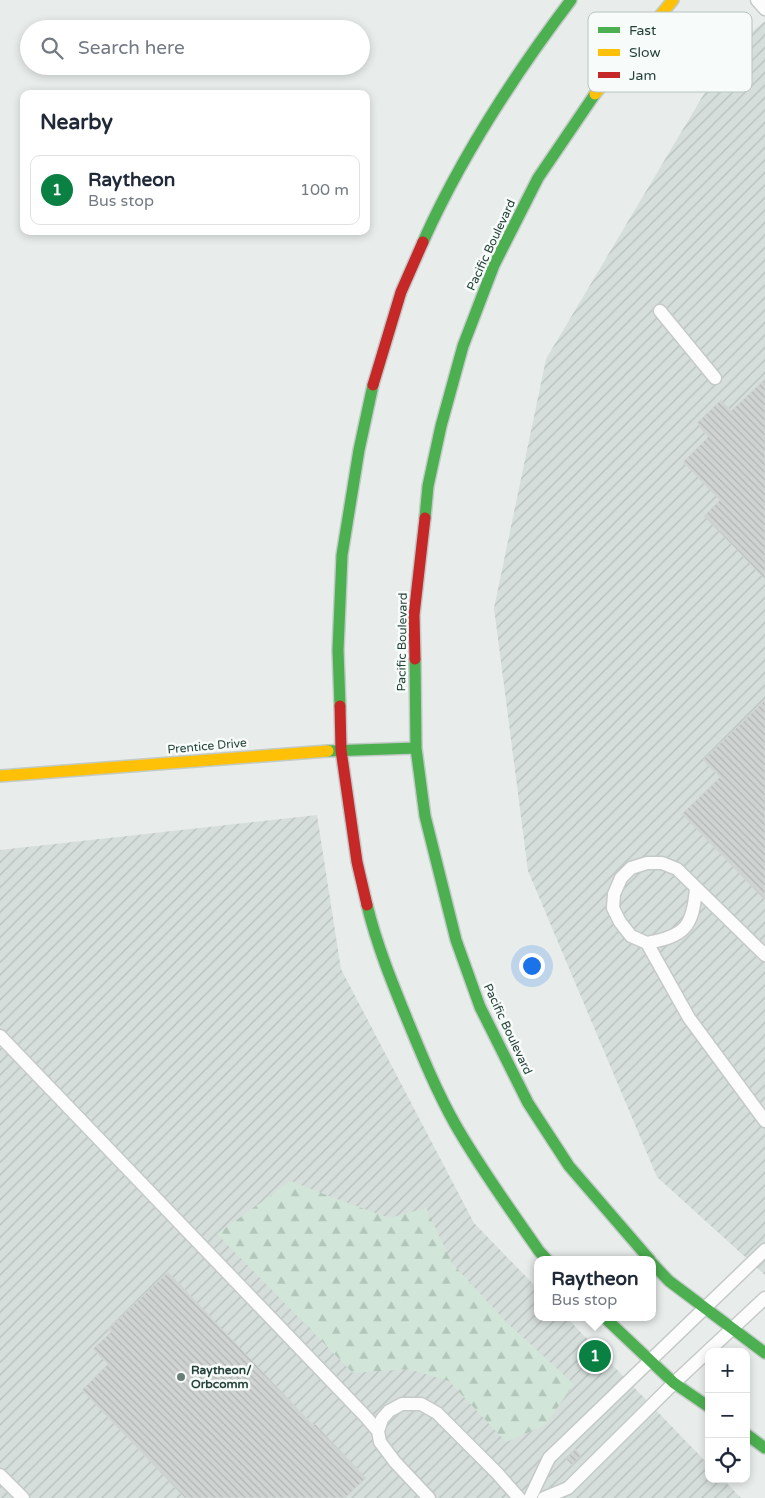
<!DOCTYPE html>
<html lang="en">
<head>
<meta charset="utf-8">
<style>
  body { margin:0; font-family:"Varela Round",sans-serif; background:#f6f6f7; color:#1f2937 }
  .controls { position:absolute; right:15px; bottom:15px; display:grid; overflow:hidden; border-radius:10px; box-shadow:0 2px 8px #0003 }
  .controls button { width:45px; height:45px; display:grid; place-items:center; padding:0; border:0; border-bottom:1px solid #e0e1e3; background:#fff; color:#1f2937; font:25px sans-serif }
  .you { position:absolute; left:531px; top:965px; width:18px; height:18px; margin:-12px; border:4px solid #fff; border-radius:50%; background:#1a73e8; box-shadow:0 0 0 8px #1a73e833 }
  .badge { display:grid; place-items:center; width:32px; height:32px; border-radius:50%; background:#0b8043; color:#fff; font-size:16px; font-weight:700 }
  .pin { position:absolute; translate:-50% -50%; border:2px solid #fff; box-shadow:0 1px 5px #0006 }
  .popup { position:absolute; left:534px; top:1256px; width:122px; height:65px; box-sizing:border-box; display:grid; place-content:center; border-radius:10px; background:#fff; filter:drop-shadow(0 1px 4px #0005); font-size:16px; white-space:nowrap; color:#747a83 }
  .popup b { font-size:19px; color:#1f2937 }
  .popup::after { content:''; position:absolute; left:50%; top:100%; margin-left:-10px; border:10px solid transparent; border-top-color:#fff }
  .list { margin:0; padding:0; list-style:none }
  h2 { display:flex; justify-content:space-between; align-items:center; height:65px; margin:0; padding:0 20px; font-size:21px }
  h2 small { font-size:16px; font-weight:400; color:#747a83 }
  .list li { display:grid; grid-template-columns:32px 1fr auto; gap:15px; align-items:center; box-sizing:border-box; height:70px; margin:0 10px 10px; padding:0 10px; border:1px solid #e0e1e3; border-radius:10px }
  .list b { display:block; font-size:19px; white-space:nowrap }
  .list p { margin:0; font-size:16px; white-space:nowrap; color:#747a83 }
  .list em { font-size:16px; font-style:normal; color:#747a83 }
  .icon { flex:none; width:28px; height:28px; fill:none; stroke:currentColor; stroke-width:2; stroke-linecap:round; stroke-linejoin:round }
  .map { position:relative; flex:none; width:765px; height:1498px; overflow:hidden }
  .search { position:absolute; background:#fff; box-shadow:0 2px 8px #0003; left:20px; top:20px; width:350px; height:55px; display:flex; align-items:center; gap:12px; box-sizing:border-box; padding:0 18px; border-radius:28px; color:#747a83; font-size:19px }
  .panel { position:absolute; background:#fff; box-shadow:0 2px 8px #0003; left:20px; top:90px; width:350px; height:145px; border-radius:10px }
  .map>svg:first-child { display:block }
  .industrial { fill:url(#industrial-furrows) }
  .forest { fill:url(#forest-firs) }
  .building { fill:url(#building-back-hatch); stroke:#d1d6d4 }
  .lines { fill:none; stroke-linecap:round; stroke-linejoin:round }
  .lane-casing { stroke:#c5cac8; stroke-width:15 }
  .fast-casing { stroke:#c3cbc8; stroke-width:14 }
  .slow-casing { stroke:#c3cbc8; stroke-width:14 }
  .jam-casing { stroke:#c3cbc8; stroke-width:14 }
  .lane { stroke:#fcfcfc; stroke-width:12 }
  .fast { stroke:#4caf50; stroke-width:11 }
  .slow { stroke:#ffc107; stroke-width:11 }
  .jam { stroke:#c62828; stroke-width:11 }
  .poi-dot { fill:#697e78; stroke:#f7fbf9; stroke-width:2 }
  .labels { text-anchor:middle; stroke-width:5; stroke-linejoin:round; paint-order:stroke }
  .street-label { font-size:12px; fill:#24423a; stroke:#f7fbf9 }
  .poi-label { font-size:12px; font-weight:bold; fill:#24423a; stroke:#f7fbf9; text-anchor:start }
  .key { fill:#f7fbf9; stroke:#b8c4c0; stroke-width:1 }
  .key-label { font-size:14px; fill:#24423a }
</style>
</head>
<body>
<div class="map">
<svg width="765" height="1498" viewBox="0 0 765 1498">
  <defs>
    <pattern id="industrial-furrows" width="10" height="10" patternUnits="userSpaceOnUse" patternTransform="scale(1.25)"><rect width="10" height="10" fill="#d6dedb"/><path d="M-1 1l2-2M0 10L10 0M9 11l2-2" fill="none" stroke="#b8c0bd"/></pattern>
    <pattern id="forest-firs" width="22" height="20" patternUnits="userSpaceOnUse" patternTransform="scale(1.25)"><rect width="22" height="20" fill="#d1e6d8"/><path d="M5 1l3.5 6h-7zM16 11l3.5 6h-7z" fill="#b3c6ba"/></pattern>
    <pattern id="building-back-hatch" width="6" height="6" patternUnits="userSpaceOnUse" patternTransform="scale(1.25)"><rect width="6" height="6" fill="#cfd4d2"/><path d="M-1 5l2 2M0 0l6 6M5-1l2 2" fill="none" stroke="#b2b7b5"/></pattern>
  </defs>
  <rect width="100%" height="100%" fill="#e8edeb"/>
  <path class="industrial" d="M765 21V1275L657 1177 528 871 494 608 546 359 729 52Z
    M317 815 341 969 474 1223 537 1288 538 1317H566L709 1465V1479H723L741 1498H0V850Z"/>
  <path class="forest" d="M291 1181 321 1193 389 1218 426 1208 452 1263 506 1322 574 1384 545 1425 506 1442 449 1381 408 1369 353 1373 217 1234Z"/>
  <path class="building" d="M765 379V579L704 516 720 500 683 462 708 437 697 423 721 400 731 411Z
    M765 700V900L682 814 720 777 703 760Z
    M168 1272 313 1425 315 1424 366 1478 345 1498H185L82 1390 108 1364 93 1349 111 1332 108 1329Z
    M575 1449 581 1455 572 1465 566 1459Z"/>
  <g class="lines">
    <g class="lane-casing">
      <path id="lane" d="M757 0 765 9
        M660 311 715 378
        M647 943C685 936 693 927 696 888
        M765 955 677 869 662 863H647L631 868 621 878 614 894 613 908 620 922 631 936 647 943 689 1018 765 1121
        M0 1036 366 1417 378 1431 380 1442 395 1462 429 1498
        M378 1431 382 1419 389 1411 402 1404H421L437 1413 497 1473 519 1498
        M0 1475 23 1498
        M530 1498 549 1458 765 1250
        M544 1498 568 1488 674 1383 765 1298"/>
    </g>
    <g class="fast-casing">
      <path id="fast" d="M423 242C461 157 515 74 571 0
        M425 518 428 486 441 426 463 346 494 265 538 178 595 94
        M415 659 416 748 425 816 456 940 480 1007 528 1103 569 1166 650 1260
        M340 706 338 650 342 555 359 450 373 385
        M328 751 416 748
        M367 905C377 946 393 985 409 1024 423 1058 437 1092 455 1124 480 1168 510 1209 539 1251L547 1260
        M652 1263 669 1281 765 1353
        M604 1317 674 1383 709 1407
        M746 1434 765 1448"/>
    </g>
    <g class="slow-casing">
      <path id="slow" d="M595 94 673 0
        M0 776 328 751"/>
    </g>
    <g class="jam-casing">
      <path id="jam" d="M373 385 401 292 423 242
        M415 659 414 615 425 518
        M340 706 341 750 357 862 367 905"/>
    </g>
    <use href="#lane" class="lane"/>
    <use href="#fast" class="fast"/>
    <use href="#slow" class="slow"/>
    <use href="#jam" class="jam"/>
  </g>
  <circle class="poi-dot" cx="181" cy="1377" r="5"/>
  <g class="labels">
    <g class="street-label">
      <text transform="translate(491 245) rotate(-65)" y="4">Pacific Boulevard</text>
      <text transform="translate(402 642) rotate(-89)" y="4">Pacific Boulevard</text>
      <text transform="translate(207 746) rotate(-5)" y="4">Prentice Drive</text>
      <text transform="translate(508 1029) rotate(65)" y="4">Pacific Boulevard</text>
    </g>
    <g class="poi-label">
      <text x="191" y="1374">Raytheon/<tspan x="191" dy="14">Orbcomm</tspan></text>
    </g>
  </g>
  <rect x="588" y="12" width="164" height="80" rx="8" class="key"/>
  <rect x="598" y="27" width="22" height="6" fill="#4caf50"/>
  <rect x="598" y="49" width="22" height="7" fill="#ffc107"/>
  <rect x="598" y="72" width="22" height="6" fill="#c62828"/>
  <g class="key-label">
    <text x="629" y="35">Fast</text>
    <text x="629" y="57">Slow</text>
    <text x="629" y="80">Jam</text>
  </g>
</svg>
<div class="controls">
<button>+</button>
<button>−</button>
<button><svg class="icon" aria-label="locate" viewBox="0 0 24 24"><circle cx="12" cy="12" r="6"/><path d="M12 2v4M12 18v4M2 12h4M18 12h4"/></svg></button>
</div>
<div class="you"></div>
<div class="pin badge" style="left:595px;top:1356px">1</div>
<div class="popup"><b>Raytheon</b>Bus stop</div>
<div class="search"><svg class="icon" aria-label="search" viewBox="0 0 24 24"><circle cx="10" cy="10" r="6"/><path d="M15 15l6 6"/></svg>Search here</div>
<section class="panel">
<h2>Nearby<small></small></h2>
<ul class="list">
<li><span class="badge">1</span><div><b>Raytheon</b><p>Bus stop</p></div><em>100 m</em></li>
</ul>
</section>
</div>
</body>
</html>
